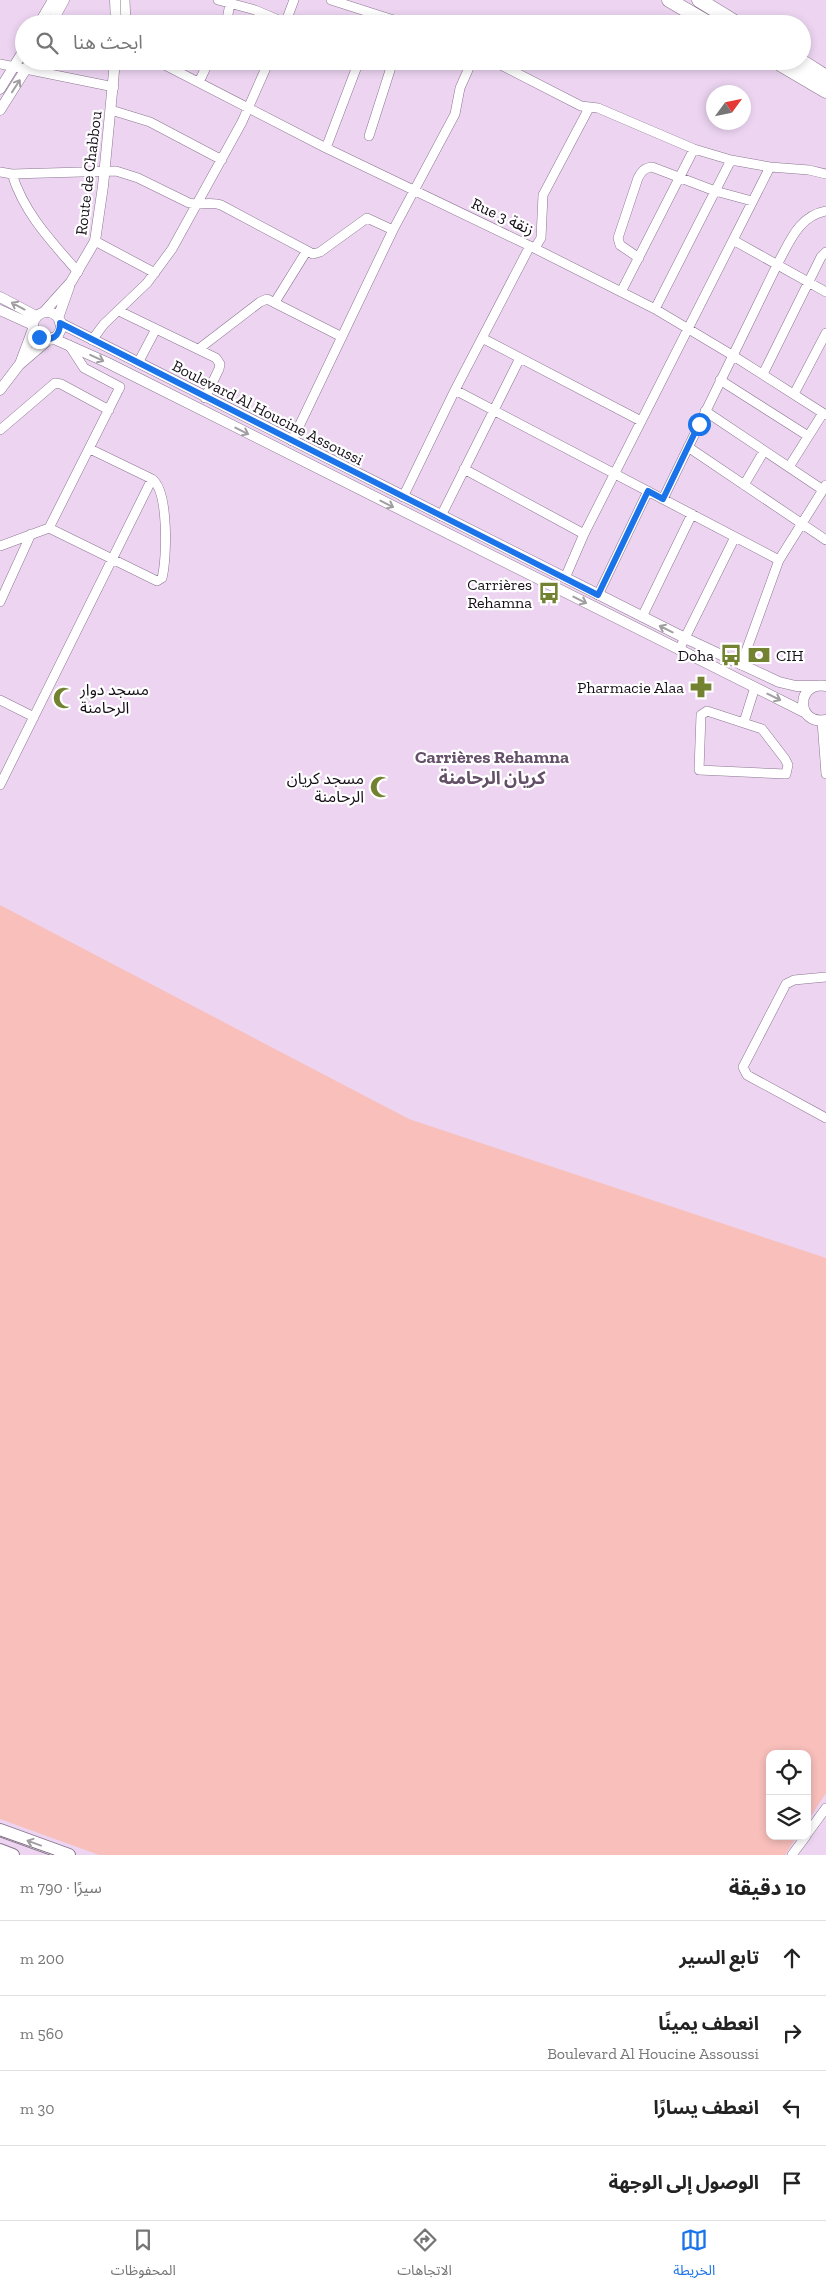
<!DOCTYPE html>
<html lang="ar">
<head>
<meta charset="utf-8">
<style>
  body { margin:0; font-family:"Zilla Slab","Noto Sans Arabic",serif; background:#f2f2f2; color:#222; direction:rtl }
  .controls { position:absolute; right:15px; bottom:15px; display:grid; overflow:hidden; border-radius:10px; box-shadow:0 2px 8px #0003 }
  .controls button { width:45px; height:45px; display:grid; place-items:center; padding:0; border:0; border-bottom:1px solid #e0e0e0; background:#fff; color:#222; font:25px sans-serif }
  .compass { position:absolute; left:706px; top:85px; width:45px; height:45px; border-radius:50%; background:#fff; box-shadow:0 2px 8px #0003; rotate:57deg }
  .stop { position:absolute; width:15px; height:15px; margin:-11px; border:4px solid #1a73e8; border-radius:50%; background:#fff }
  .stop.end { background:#1a73e8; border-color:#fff; box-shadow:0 1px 5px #0008 }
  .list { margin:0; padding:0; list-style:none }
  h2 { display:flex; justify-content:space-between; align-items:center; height:65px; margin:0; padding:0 20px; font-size:21px }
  h2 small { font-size:16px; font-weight:400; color:#767676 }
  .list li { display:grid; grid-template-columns:32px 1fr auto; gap:15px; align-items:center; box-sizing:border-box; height:75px; padding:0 20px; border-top:1px solid #e0e0e0 }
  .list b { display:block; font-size:19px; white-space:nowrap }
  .list p { margin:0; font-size:16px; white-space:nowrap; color:#767676 }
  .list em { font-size:16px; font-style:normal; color:#767676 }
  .icon { flex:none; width:28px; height:28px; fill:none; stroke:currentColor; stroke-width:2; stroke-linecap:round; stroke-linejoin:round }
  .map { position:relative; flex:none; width:826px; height:1855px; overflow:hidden; direction:ltr }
  .search { position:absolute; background:#fff; box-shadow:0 2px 8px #0003; left:15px; right:15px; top:15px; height:55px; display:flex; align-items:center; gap:12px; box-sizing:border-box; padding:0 18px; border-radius:28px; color:#767676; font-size:19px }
  .sheet { height:365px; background:#fff }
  nav { display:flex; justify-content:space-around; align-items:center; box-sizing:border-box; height:70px; border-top:1px solid #e0e0e0; background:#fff; font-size:14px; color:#767676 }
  nav a { display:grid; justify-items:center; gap:2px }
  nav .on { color:#1a73e8 }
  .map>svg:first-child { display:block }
  .green { fill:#f8bfbb }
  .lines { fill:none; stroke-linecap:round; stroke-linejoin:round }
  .minor-casing { stroke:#8b7590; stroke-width:10 }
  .tertiary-casing { stroke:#8b7590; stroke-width:11 }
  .primary-casing { stroke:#8b7590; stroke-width:14 }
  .trunk-casing { stroke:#8b7590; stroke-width:15 }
  .minor { stroke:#fff; stroke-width:9 }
  .tertiary { stroke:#fff; stroke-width:10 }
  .primary { stroke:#fff; stroke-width:12 }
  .trunk { stroke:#fff; stroke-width:14 }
  .tram { stroke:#7c6d80; stroke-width:1 }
  .oneway { stroke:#a19ea2 }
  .route { stroke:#1a73e8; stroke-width:6 }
  .labels { text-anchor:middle; stroke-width:4.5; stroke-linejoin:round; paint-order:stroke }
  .street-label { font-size:16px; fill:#150d17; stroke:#fff }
  .poi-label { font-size:16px; fill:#150d17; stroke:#fff; text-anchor:end }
  .neighbourhood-label { font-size:18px; font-weight:bold; fill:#644f69; stroke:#fff }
</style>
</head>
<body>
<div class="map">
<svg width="826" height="1855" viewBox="0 0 826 1855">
  <rect width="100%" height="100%" fill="#edd5f2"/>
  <path class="green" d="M0 905 409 1119 826 1258V1793L807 1822V1754H770V1836H797L785 1855H99L0 1819Z"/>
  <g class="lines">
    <g class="minor-casing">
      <path id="minor" d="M125 0 126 24
        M218 0 255 10 288 24
        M331 0 406 24
        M226 24 230 4
        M285 24 294 0
        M157 61 326 148 530 246 655 309 732 355 826 415
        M493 61 581 106 598 108 694 149 731 160 770 167 809 170 826 174
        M0 64 114 87
        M199 82 209 61
        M111 110 150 122 222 160
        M369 136 393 61
        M326 148 359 61
        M0 172 12 174 116 171 138 178 189 203C200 206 210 201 221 205L313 254 320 252 367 218 393 230
        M12 174C24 213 51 241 78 272
        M733 240 826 292
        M95 241 155 273
        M535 248 541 238 543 195 589 108
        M639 258 620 245 618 238 638 178C641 172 644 168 652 167L715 191 752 201
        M621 292 694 149
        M275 302 306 252
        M655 309 731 160
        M119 311 216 358 220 364 219 369 205 398
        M482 338 641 421
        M92 340 104 324 147 283 172 249 242 122 269 61
        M200 348 260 302 267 299 342 337
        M138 363 156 329
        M763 374 821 257 826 252
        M720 380 808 436
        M455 390 779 560
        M794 394 826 333
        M705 411 823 490
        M0 430 55 383 61 384 109 410
        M292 441 393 230 455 114 460 88 472 61
        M688 447 826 540
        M789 467 823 413
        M464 469 584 534
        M744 485 764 451
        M403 497 455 390 530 246
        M663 499 778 263C790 241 799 216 826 211
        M441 516 520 358
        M49 528 157 581 162 578C167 559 169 491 152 479L90 449
        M0 546 49 528 120 387 84 368 69 345
        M565 578 584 534 770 167
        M598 595 648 491
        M0 602 31 534
        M642 617 692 514
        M679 650 735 537
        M741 665 779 560 826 485
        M0 700 34 717
        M707 711 762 729 785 759 788 765 786 774 699 770 701 715Z
        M822 721 826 774
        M744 722 755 687
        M0 785 152 479
        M826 977 794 980 786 984 743 1067 747 1075 826 1118
        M807 1834 826 1808
        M792 1855 806 1836"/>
    </g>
    <g class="tertiary-casing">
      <path id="tertiary" d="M115 0 116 24
        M39 24 53 0
        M51 24 64 0
        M0 89 24 50
        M0 110 31 61
        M0 297 36 316
        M0 310 33 325
        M33 326a14 14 0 1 1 28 0a14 14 0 1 1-28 0Z
        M44 312 71 282 95 241 103 186 115 61
        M58 318 69 287
        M60 323 685 638 779 682 796 686H817
        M52 338 106 362 806 713
        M20 364 33 329
        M0 390 19 365 48 340
        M826 686C795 681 796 726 826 720"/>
    </g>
    <g class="primary-casing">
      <path id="primary" d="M0 1830 69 1855
        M0 1850 13 1855"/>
    </g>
    <g class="trunk-casing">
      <path id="trunk" d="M669 0 710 24
        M699 0 738 24
        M775 61 826 91
        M801 61 826 77"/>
    </g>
    <use href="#minor" class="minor"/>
    <use href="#tertiary" class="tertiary"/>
    <use href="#primary" class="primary"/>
    <use href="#trunk" class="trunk"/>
    <path class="tram" d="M0 1836 54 1855"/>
  </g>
  <defs><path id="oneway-shaft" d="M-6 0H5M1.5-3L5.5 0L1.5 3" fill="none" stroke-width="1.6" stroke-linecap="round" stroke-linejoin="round" transform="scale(1.25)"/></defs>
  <g class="oneway">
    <use href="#oneway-shaft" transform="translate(16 86) rotate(-57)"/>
    <use href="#oneway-shaft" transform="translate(18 306) rotate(-152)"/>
    <use href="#oneway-shaft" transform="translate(97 358) rotate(25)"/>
    <use href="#oneway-shaft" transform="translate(242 431) rotate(27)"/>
    <use href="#oneway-shaft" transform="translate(387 504) rotate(27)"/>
    <use href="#oneway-shaft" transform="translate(580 600) rotate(27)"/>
    <use href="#oneway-shaft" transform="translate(666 629) rotate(-154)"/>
    <use href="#oneway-shaft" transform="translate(774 697) rotate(26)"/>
    <use href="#oneway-shaft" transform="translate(34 1843) rotate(-160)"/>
  </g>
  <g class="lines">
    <path class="route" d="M39 337C51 342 60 337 60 323L598 595 648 491 663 499 699 424"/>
  </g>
  <defs>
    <g id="bus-bare" transform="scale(1.725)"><path d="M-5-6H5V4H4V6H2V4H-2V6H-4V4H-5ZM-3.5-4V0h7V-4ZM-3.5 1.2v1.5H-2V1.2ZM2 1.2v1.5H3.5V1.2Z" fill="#728231" stroke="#fff" stroke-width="2.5" paint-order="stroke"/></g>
    <g id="bank-bare" transform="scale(1.725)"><path d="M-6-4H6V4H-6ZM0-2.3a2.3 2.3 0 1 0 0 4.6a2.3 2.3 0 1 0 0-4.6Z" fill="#728231" stroke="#fff" stroke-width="2.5" paint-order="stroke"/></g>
    <g id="pharmacy-bare" transform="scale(1.725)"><path d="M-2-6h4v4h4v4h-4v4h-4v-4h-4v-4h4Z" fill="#728231" stroke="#fff" stroke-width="2.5" paint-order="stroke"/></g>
    <g id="mosque-bare" transform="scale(1.725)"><path d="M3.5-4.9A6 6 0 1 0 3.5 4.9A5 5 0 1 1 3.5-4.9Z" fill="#728231" stroke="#fff" stroke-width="2.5" paint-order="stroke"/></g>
  </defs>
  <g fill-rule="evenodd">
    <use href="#bus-bare" x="549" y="593"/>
    <use href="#bus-bare" x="731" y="655"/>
    <use href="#bank-bare" x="759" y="655"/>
    <use href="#pharmacy-bare" x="701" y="687"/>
    <use href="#mosque-bare" x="64" y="698"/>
    <use href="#mosque-bare" x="381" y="787"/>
  </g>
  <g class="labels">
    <g class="street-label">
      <text transform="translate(88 173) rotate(-83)" y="6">Route de Chabbou</text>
      <text transform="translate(503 216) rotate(25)" y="6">Rue 3 زنقة</text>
      <text transform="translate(268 412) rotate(27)" y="6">Boulevard Al Houcine Assoussi</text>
    </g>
    <g class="poi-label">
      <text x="532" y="590">Carrières<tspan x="532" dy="18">Rehamna</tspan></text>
      <text x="714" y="661">Doha</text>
      <text x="776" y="661" text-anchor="start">CIH</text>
      <text x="684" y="693">Pharmacie Alaa</text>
      <text x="80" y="695" text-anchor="start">مسجد دوار<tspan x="80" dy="18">الرحامنة</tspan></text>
      <text x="364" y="784">مسجد كريان<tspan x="364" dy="18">الرحامنة</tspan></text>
    </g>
    <g class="neighbourhood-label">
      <text x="492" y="763">Carrières Rehamna<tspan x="492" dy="21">كريان الرحامنة</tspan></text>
    </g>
  </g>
</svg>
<div class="controls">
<button><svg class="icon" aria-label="locate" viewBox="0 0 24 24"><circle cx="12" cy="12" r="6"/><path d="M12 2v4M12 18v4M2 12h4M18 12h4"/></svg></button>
<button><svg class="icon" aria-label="layers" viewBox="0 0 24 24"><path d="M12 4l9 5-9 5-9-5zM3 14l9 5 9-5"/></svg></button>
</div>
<svg class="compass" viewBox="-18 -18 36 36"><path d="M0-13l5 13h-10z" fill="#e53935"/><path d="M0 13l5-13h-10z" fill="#767676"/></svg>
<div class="stop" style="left:699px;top:424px"></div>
<div class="stop end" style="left:39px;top:337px"></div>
<div class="search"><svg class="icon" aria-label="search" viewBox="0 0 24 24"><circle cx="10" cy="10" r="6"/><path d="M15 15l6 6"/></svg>ابحث هنا</div>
</div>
<section class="sheet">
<h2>10 دقيقة<small>سيرًا · 790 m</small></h2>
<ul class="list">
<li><svg class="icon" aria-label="ahead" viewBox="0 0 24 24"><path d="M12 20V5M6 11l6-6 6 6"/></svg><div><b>تابع السير</b></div><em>200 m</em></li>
<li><svg class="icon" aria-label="right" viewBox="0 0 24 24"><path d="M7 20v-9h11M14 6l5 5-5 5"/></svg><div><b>انعطف يمينًا</b><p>Boulevard Al Houcine Assoussi</p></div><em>560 m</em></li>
<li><svg class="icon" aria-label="left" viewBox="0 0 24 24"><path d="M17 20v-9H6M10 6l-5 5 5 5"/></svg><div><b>انعطف يسارًا</b></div><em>30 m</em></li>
<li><svg class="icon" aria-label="arrive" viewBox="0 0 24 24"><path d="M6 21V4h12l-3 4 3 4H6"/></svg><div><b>الوصول إلى الوجهة</b></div></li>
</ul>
</section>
<nav>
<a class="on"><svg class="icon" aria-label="map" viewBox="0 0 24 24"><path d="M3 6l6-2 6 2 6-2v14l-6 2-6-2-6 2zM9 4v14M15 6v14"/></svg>الخريطة</a>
<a><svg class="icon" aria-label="directions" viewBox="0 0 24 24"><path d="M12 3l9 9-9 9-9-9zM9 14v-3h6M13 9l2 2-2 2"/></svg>الاتجاهات</a>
<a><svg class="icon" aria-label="saved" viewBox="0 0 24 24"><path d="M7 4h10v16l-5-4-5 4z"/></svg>المحفوظات</a>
</nav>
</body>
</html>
